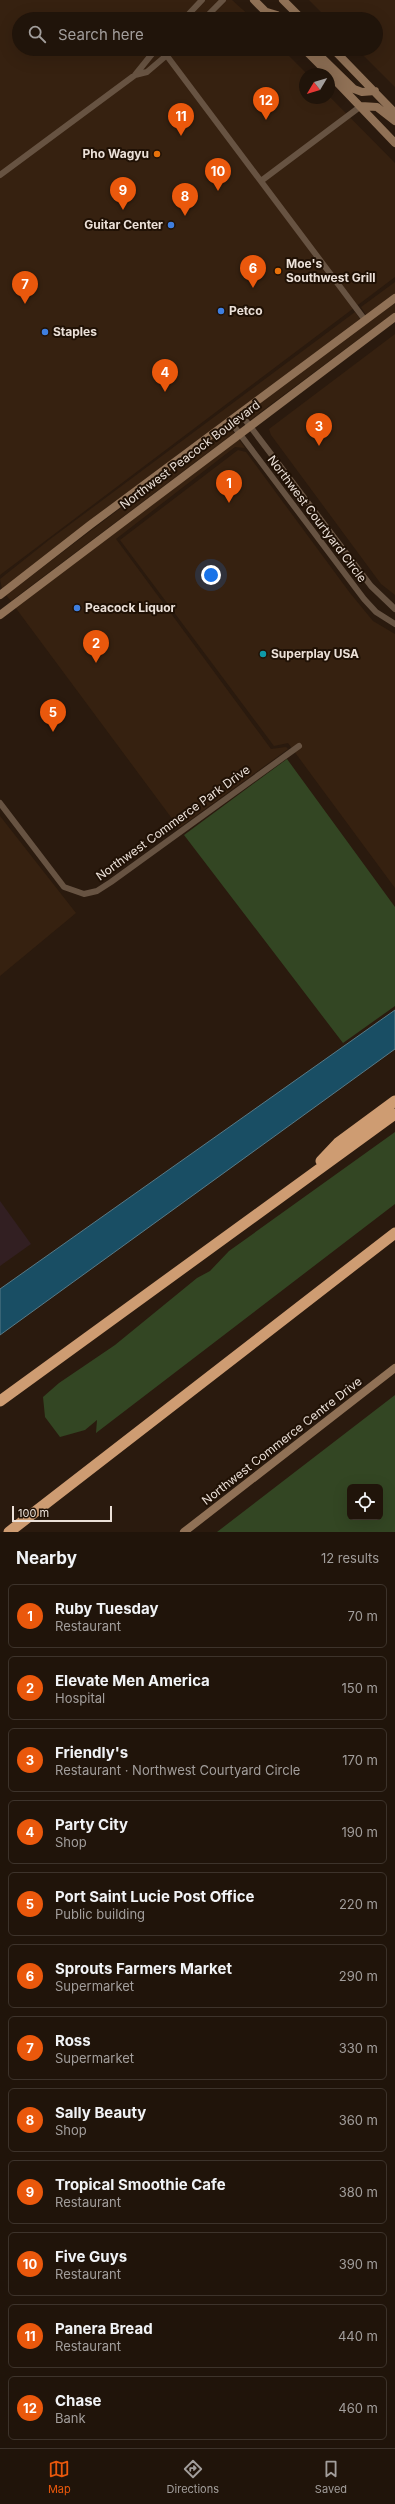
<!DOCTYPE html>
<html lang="en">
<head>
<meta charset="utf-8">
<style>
  body { margin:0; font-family:Inter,sans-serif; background:#281d13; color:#f1f3f6 }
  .controls { position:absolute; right:12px; bottom:12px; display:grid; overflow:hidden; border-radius:6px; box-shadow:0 4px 16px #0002 }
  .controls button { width:36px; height:36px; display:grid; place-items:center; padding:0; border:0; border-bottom:1px solid #3d332b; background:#20140a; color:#f1f3f6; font:20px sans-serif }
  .compass { position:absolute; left:299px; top:68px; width:36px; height:36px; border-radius:50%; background:#20140a; box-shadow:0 4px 16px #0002; rotate:232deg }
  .scale { position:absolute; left:12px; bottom:10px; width:100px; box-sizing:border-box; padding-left:4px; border:2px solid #ebe0d8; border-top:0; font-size:11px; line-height:14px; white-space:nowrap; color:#ebe0d8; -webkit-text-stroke:3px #201105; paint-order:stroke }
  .you { position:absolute; left:211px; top:575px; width:14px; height:14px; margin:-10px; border:3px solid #fff; border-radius:50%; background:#1a73e8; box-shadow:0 0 0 6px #1a73e833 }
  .badge { display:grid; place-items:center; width:26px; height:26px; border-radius:50%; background:#ea580c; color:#fff; font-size:13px; font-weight:700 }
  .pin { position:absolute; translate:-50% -33px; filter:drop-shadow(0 1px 2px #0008) }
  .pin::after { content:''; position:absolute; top:21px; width:14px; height:12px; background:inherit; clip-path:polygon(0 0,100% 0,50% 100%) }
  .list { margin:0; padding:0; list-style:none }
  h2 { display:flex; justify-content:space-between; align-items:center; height:52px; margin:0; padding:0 16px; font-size:17px }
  h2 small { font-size:13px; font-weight:400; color:#a29e9c }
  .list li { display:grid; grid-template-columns:26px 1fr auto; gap:12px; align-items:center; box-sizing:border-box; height:64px; margin:0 8px 8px; padding:0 8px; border:1px solid #3d332b; border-radius:6px }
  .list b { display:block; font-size:15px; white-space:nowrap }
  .list p { margin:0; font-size:13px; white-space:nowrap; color:#a29e9c }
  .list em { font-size:13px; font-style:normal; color:#a29e9c }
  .icon { flex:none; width:22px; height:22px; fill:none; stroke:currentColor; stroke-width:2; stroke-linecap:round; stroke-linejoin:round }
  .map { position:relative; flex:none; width:395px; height:1532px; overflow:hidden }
  .search { position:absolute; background:#20140a; box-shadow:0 4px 16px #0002; left:12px; right:12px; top:12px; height:44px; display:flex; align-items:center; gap:10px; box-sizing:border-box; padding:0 14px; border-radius:22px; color:#a29e9c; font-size:15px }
  .sheet { height:916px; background:#20140a }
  nav { display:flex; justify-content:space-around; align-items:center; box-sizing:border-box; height:56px; border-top:1px solid #3d332b; background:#20140a; font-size:11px; color:#a29e9c }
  nav a { display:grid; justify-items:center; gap:2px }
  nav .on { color:#ea580c }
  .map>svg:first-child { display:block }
  .built { fill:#362110 }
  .industrial { fill:#321f22 }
  .green { fill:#334623; fill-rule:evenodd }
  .water { fill:#194e64; stroke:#587a87 }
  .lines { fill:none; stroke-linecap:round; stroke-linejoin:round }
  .street { stroke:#675342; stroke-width:6 }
  .secondary { stroke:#907156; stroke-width:8 }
  .highway { stroke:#ce9c72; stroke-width:11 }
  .food-dot { fill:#e8710a; stroke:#201105; stroke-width:1.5 }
  .shop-dot { fill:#3f7fe0; stroke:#201105; stroke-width:1.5 }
  .culture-dot { fill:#0f9aa8; stroke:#201105; stroke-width:1.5 }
  .labels { text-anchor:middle; stroke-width:4; stroke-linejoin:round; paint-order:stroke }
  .poi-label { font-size:12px; font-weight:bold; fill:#ebe0d8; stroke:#201105; text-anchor:start }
  .street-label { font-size:12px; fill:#ebe0d8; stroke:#201105 }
</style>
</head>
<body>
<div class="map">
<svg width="395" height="1532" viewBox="0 0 395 1532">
  <rect width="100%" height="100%" fill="#2a1a0e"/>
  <path class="built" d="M0 0H232L253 19H19V49H282L307 74H305V98H329V96L395 163V277L0 575Z
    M309 0H395V87L357 49H376V19H328Z
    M395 282V294L366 315 361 307Z
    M395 302V312L250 420 245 413Z
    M355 312 360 319 2 589 0 579 49 540Z
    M395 334V595L381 584 271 435 269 429Z
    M229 426 234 433 11 601 6 595Z
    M238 438 245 448 235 447 116 539 271 749 286 747 288 749 179 828 15 607Z
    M238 450 246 452 350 593 373 621 395 634V888L288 743 274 746 120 540Z
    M0 816 76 913 0 976Z"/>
  <path class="industrial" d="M0 1201 31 1244 0 1266Z"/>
  <path class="green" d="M287 759 395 907V1006L343 1043 184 835Z
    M395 1132V1204L96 1433 97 1420 85 1430 60 1437 45 1417 43 1397 59 1383 115 1345 197 1278 210 1271 229 1251Z
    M395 1395V1532H217ZM350 1487H380V1517H350Z"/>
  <path class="water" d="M395 1010V1049L0 1335V1289Z"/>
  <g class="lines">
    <path class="street" d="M184 19 202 0
      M204 19 223 0
      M167 56 365 320
      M135 75 147 72 174 49
      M0 175 135 75 156 49
      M261 181 361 106
      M240 413 371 586 395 609
      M230 421 364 599 376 612 395 624
      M0 803 64 887 84 894 97 891 111 882 299 746"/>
    <path class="secondary" d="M254 0 273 19
      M283 0 302 19
      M267 12 277 15 282 19
      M304 49 329 74
      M313 49 354 89 362 92 375 91
      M333 49 395 113
      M329 74 395 143
      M361 106 377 107 395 121
      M0 595 90 525 395 298
      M0 615 395 317
      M184 1532 395 1368"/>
    <path class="highway" d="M321 1161 338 1143 395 1101
      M0 1401 395 1114
      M9 1532 395 1233"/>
  </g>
  <g class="food-dot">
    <circle cx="157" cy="154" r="4"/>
    <circle cx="278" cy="271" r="4"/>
  </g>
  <g class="shop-dot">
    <circle cx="171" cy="225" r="4"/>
    <circle cx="221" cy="311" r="4"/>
    <circle cx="45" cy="332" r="4"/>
    <circle cx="77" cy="608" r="4"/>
  </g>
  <circle class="culture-dot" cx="263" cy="654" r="4"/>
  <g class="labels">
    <g class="poi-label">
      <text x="149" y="158" text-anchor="end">Pho Wagyu</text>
      <text x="163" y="229" text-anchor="end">Guitar Center</text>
      <text x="286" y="268">Moe's<tspan x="286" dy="14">Southwest Grill</tspan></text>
      <text x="229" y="315">Petco</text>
      <text x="53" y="336">Staples</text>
      <text x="85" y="612">Peacock Liquor</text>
      <text x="271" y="658">Superplay USA</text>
    </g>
    <g class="street-label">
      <text transform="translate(190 455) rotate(-37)" y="4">Northwest Peacock Boulevard</text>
      <text transform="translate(317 519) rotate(53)" y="4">Northwest Courtyard Circle</text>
      <text transform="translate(173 823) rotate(-36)" y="4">Northwest Commerce Park Drive</text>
      <text transform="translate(282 1441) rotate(-38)" y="4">Northwest Commerce Centre Drive</text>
    </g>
  </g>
</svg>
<div class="controls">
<button><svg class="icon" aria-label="locate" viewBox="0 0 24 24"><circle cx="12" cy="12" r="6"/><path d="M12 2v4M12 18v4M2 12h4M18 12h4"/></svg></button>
</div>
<svg class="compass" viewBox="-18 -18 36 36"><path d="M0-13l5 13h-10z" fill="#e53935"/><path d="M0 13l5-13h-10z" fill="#a29e9c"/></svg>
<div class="scale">100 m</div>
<div class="you"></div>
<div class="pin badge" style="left:229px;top:503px">1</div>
<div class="pin badge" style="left:96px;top:663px">2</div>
<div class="pin badge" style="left:319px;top:446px">3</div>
<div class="pin badge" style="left:165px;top:392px">4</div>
<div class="pin badge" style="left:53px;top:732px">5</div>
<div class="pin badge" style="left:253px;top:288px">6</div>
<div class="pin badge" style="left:25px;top:304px">7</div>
<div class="pin badge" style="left:185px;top:216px">8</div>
<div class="pin badge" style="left:123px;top:210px">9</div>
<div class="pin badge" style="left:218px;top:191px">10</div>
<div class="pin badge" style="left:181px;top:136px">11</div>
<div class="pin badge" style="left:266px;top:120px">12</div>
<div class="search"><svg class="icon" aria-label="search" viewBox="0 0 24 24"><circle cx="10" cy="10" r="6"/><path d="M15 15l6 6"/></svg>Search here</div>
</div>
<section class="sheet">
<h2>Nearby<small>12 results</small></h2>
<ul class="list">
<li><span class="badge">1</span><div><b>Ruby Tuesday</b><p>Restaurant</p></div><em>70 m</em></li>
<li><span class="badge">2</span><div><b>Elevate Men America</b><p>Hospital</p></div><em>150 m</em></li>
<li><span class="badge">3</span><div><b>Friendly's</b><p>Restaurant · Northwest Courtyard Circle</p></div><em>170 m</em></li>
<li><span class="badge">4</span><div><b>Party City</b><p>Shop</p></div><em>190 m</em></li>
<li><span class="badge">5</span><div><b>Port Saint Lucie Post Office</b><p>Public building</p></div><em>220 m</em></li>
<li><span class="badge">6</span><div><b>Sprouts Farmers Market</b><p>Supermarket</p></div><em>290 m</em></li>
<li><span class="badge">7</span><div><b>Ross</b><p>Supermarket</p></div><em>330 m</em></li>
<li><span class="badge">8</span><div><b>Sally Beauty</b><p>Shop</p></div><em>360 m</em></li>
<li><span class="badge">9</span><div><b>Tropical Smoothie Cafe</b><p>Restaurant</p></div><em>380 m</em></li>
<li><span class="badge">10</span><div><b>Five Guys</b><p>Restaurant</p></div><em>390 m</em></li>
<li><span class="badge">11</span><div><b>Panera Bread</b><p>Restaurant</p></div><em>440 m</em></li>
<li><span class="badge">12</span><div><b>Chase</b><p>Bank</p></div><em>460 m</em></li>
</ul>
</section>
<nav>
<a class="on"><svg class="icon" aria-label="map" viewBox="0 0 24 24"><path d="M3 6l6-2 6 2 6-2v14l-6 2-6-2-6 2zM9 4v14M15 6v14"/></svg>Map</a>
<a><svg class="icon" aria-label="directions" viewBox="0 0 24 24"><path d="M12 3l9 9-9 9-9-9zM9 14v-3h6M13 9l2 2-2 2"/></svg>Directions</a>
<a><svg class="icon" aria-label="saved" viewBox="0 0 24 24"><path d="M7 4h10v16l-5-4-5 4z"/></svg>Saved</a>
</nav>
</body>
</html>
